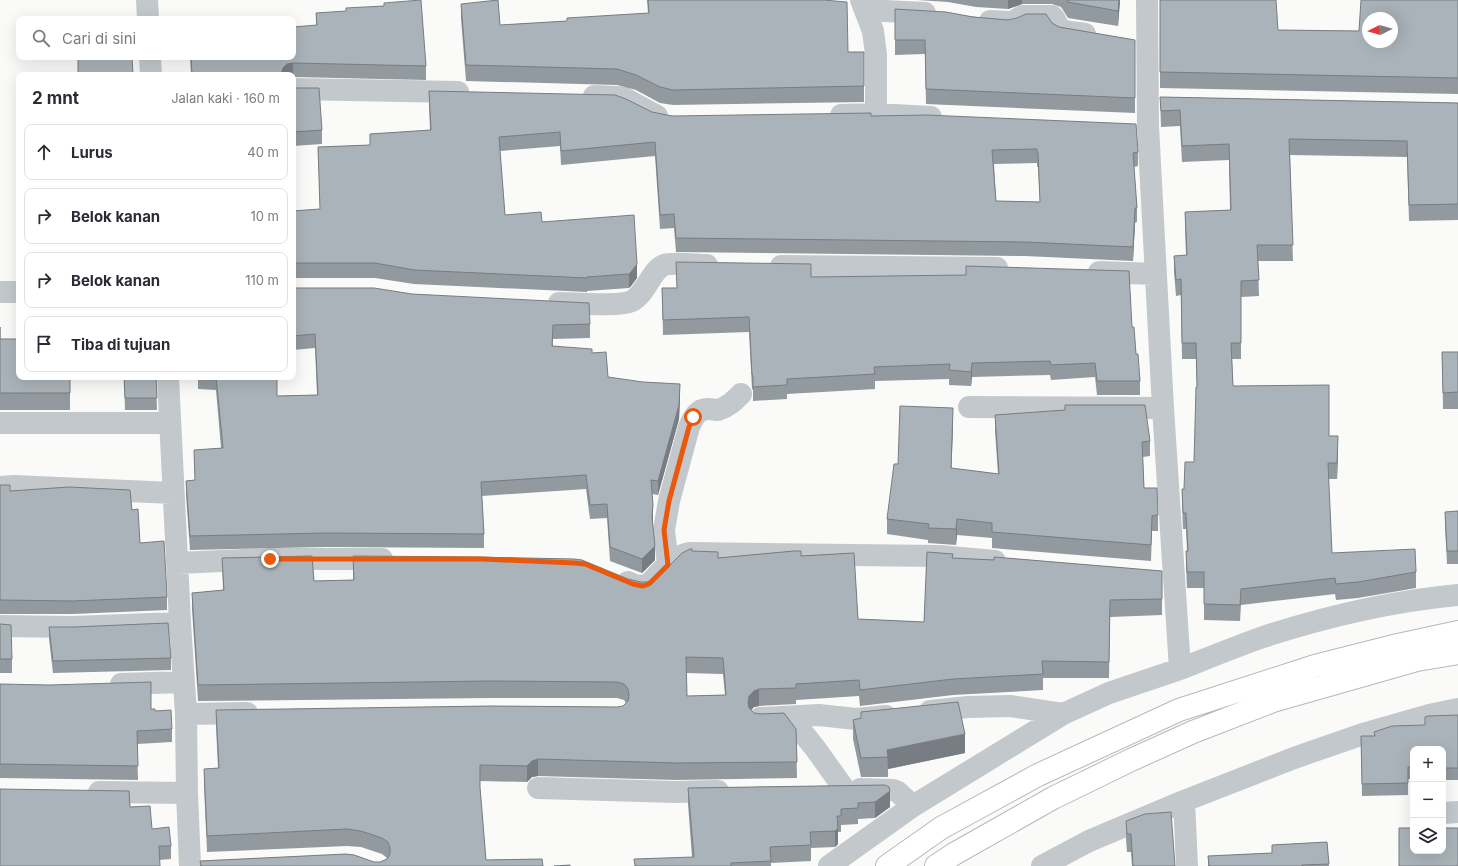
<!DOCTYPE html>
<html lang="id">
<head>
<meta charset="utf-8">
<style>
  body { margin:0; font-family:Inter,sans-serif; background:#f7f7f7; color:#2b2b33 }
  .controls { position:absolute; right:12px; bottom:12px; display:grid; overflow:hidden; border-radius:8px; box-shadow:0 4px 16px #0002 }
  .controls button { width:36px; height:36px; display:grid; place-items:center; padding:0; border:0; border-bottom:1px solid #e1e1e2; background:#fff; color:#2b2b33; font:20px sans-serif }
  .compass { position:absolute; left:1362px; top:12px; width:36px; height:36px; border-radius:50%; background:#fff; box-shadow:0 4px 16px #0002; rotate:265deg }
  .stop { position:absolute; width:12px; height:12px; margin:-9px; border:3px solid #ea580c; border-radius:50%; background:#fff }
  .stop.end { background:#ea580c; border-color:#fff; box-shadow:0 1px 4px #0008 }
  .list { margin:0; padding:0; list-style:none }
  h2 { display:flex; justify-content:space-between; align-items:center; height:52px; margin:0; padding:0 16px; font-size:17px }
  h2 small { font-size:13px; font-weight:400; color:#7c7c81 }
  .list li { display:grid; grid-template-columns:26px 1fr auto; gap:12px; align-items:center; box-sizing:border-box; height:56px; margin:0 8px 8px; padding:0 8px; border:1px solid #e1e1e2; border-radius:8px }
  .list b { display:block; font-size:15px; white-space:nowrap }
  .list em { font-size:13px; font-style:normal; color:#7c7c81 }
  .icon { flex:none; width:22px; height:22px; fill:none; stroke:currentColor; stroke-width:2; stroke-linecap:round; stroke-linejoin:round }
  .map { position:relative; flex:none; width:1458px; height:866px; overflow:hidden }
  .search { position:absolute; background:#fff; box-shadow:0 4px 16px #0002; left:16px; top:16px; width:280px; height:44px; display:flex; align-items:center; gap:10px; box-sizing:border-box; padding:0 14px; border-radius:8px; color:#7c7c81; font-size:15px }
  .panel { position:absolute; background:#fff; box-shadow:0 4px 16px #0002; left:16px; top:72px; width:280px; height:308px; border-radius:8px }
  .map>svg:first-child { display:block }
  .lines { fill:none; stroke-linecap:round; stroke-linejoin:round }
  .highway-casing { stroke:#b4b9bd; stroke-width:24 }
  .minor { stroke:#c3c8cc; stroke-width:22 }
  .highway { stroke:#fff; stroke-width:22 }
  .wall { fill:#929a9f; fill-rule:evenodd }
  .shaded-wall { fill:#777d82 }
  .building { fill:#aab3b9; stroke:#777d82; fill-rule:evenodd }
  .route { stroke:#ea580c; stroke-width:5 }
</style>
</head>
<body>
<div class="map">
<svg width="1458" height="866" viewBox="0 0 1458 866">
  <rect width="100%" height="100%" fill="#fafaf8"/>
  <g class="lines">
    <g class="highway-casing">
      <path id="highway" d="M887 866 941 828 1038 775 1179 710 1315 666 1398 645 1458 632
        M936 866 954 854 1053 798 1131 760 1193 732 1273 701 1417 660 1458 653"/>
    </g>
    <path class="minor" d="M147 0 148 19
      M861 0 873 31 876 55V114
      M865 10 925 13
      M990 21 1009 22 1014 21 1022 16H1052C1056 19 1056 24 1059 27 1064 33 1077 32 1085 34
      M150 57 151 75
      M293 89 458 92
      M594 96 617 97 624 98 657 116
      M841 115 876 114 931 117
      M781 266 997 268
      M1099 272 1156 274
      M0 292H19
      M559 303C574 303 619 307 632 301 646 294 651 270 664 265 672 262 697 265 707 265
      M168 377 180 622 186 714 187 793 190 866
      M969 407 1163 408
      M0 423H170
      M0 487 14 486 173 493
      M177 563 270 559H382
      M668 565 664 530 669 501 689 427C693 418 697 409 708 409 712 409 715 410 718 410 728 407 734 401 741 394
      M628 582C636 586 641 587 649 584 660 573 672 556 689 553L939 556 995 561
      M0 626 73 627 176 623
      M1180 669C1208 658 1235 647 1263 637 1325 617 1393 601 1458 595
      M121 684 184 682
      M930 711 968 707 1010 706 1063 714
      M186 714 247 713
      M790 717 815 748 845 790
      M760 718 819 715 856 719 886 716
      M538 788 676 792 718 791
      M860 789 893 790 898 792 913 806
      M99 792 187 793
      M1184 801 1187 866
      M1443 813 1458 812
      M829 866 913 806 1063 714 1109 693 1180 669 1163 408 1148 126 1147 0
      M1042 866 1089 841 1184 801 1294 758 1366 733 1429 715 1458 709"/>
    <use href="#highway" class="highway"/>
  </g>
  <path class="wall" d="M647 0H823L848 52H864V102L673 105 660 103 636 90 617 85 466 81 461 19V4L500 25 567 21 648 13Z
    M917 0H1120L1118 26 1068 18 1061 7 1052 4H1022L1008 9 976 7 948 2Z
    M1160 0 1278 30 1359 31 1458 0V94L1160 88Z
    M895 9 1008 20 1052 23 1059 27 1135 40V113L926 104 925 54 895 55Z
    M316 13 426 66V80L293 77V75H191L190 57H293L316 25Z
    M293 88 322 130V144L293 146Z
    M429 91 652 112 672 116H871L1138 152V166L1134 167 1137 208V222L1135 223 1133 261 1025 256 676 252 674 228 660 229 655 156 561 165 560 146 500 151 505 215 542 222 637 278 631 286 629 288 587 291V292L414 284 375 278H293V211L320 209 318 147 370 145V134L430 130 429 105ZM1037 163V167H1038L1040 202 996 201 994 164Z
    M1160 97 1458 103V220L1409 221 1407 157 1290 155 1293 261H1258L1259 296 1241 297V359H1232L1233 386 1329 436 1338 452 1337 479H1328L1332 553 1416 572V588L1358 598 1336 600 1335 594 1241 605 1240 621 1204 620V588H1187L1186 567V551H1187L1186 529H1183L1182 505V489H1184L1194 462 1197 387 1196 359H1182L1181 295 1176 296 1174 272V256L1186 255 1185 228V212L1230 210 1229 160 1182 162 1180 126 1161 127Z
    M676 262 811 277 1132 327 1140 381V395H1097L1095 377 1051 380 1050 375 972 377 971 386 949 385V379L875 381V389L787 394V399L753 401V390L752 389 749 332 663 335 662 288H677Z
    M293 288 590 324V338L553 339V346L592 353 608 377 680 398 679 419 658 495 652 494 653 519 652 525 655 560 642 573 610 561 607 518 590 519 586 489 482 496 484 534V548L326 547 190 550 186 495V481L195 480 194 450 221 448 216 390 198 389V377H277V396L317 395 315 348 293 350Z
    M0 327V339L70 393V410H0Z
    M1442 352H1458V409H1443Z
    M124 377H156L157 410H125Z
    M1065 405 1150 441V456L1143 457 1144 488 1158 515V531H1152L1151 561 992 548V538L957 535 956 545 928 543V540L887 534V519L898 464 953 423 951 468 998 474 995 431V415L1065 410Z
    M0 485 10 491 132 510 140 543 167 597V610L73 614H0Z
    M1458 511V564H1447L1445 525V512Z
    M690 549H692V551L718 552V558L794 551H801V556L854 553 858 619 924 622 927 552 953 554V558L994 560V557L1162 571V615L1110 617 1109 678H1043V690L953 695 860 706 859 696 796 700V704L759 706 754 707 751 710 754 713 761 714 784 713 796 729 797 778 676 780 538 776 532 777 527 782 480 781V790L486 860 542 859 543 866H200V861L346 854 354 855 374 862H380L387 859V858L382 854 361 847 347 846 207 852 204 785V769L218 768 216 726V710L490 706 617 707 623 706 626 703 624 700 617 698H490L198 701 192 609V593L223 590 222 558 312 556 314 581 353 580V556L475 557 574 559 582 560 628 579 641 582H647L658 577 682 553ZM686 673 723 674 725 695 687 696Z
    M0 624 12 659V673H0Z
    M49 627 171 658V670L53 673 49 639Z
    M0 684 151 709 155 711 172 729V742L137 744 138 780 0 778Z
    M1458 715V780H1443V749H1413V779H1408V795L1362 796 1361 736H1374L1425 725V717Z
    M853 720 965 753 888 769V777H861L853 739Z
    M885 785 890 807 875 818 858 819V824L841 825V832H838V844L835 847 811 848V861L771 863V866H634L692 857 688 804V788Z
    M130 807 152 829 171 846V859L159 860Z
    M1126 821 1175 866H1132L1131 852H1127L1126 839Z
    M1327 842 1329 866H1208V856L1272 853V845Z"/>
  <path class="shaded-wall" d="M1008 0H1022V4L1008 9Z
    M1119 0H1120L1118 26V11Z
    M293 63V76V75H281L283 68 287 64Z
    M1135 208V223L1133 261V247Z
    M637 264V278L631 286 629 288V274Z
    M972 363V377L971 386V372Z
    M680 384V398L679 419 658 495V481Z
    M953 408V423L951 484V468Z
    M1338 436V452L1337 479V463Z
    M653 505V519L652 531V517Z
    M957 519V535L956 545V529Z
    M655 546V560L642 573V559Z
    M759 689V706L754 707 749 712 748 702 749 696 754 691Z
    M965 734V753L888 769 887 750Z
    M538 759V776L532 777 527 782V766L532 761Z
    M890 791V807L875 818V802Z
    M838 828V844L835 847V831Z"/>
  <path class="building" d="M421 0 426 66 293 63 287 64 283 68 281 75H192L191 57H293V27L317 25 316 13 346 11V8L384 6V3Z
    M498 0 500 25 567 21V18L649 13 648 0H823L847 2 848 52H864V86L673 90 660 87 636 75 617 69 466 65 461 4Z
    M1067 0H1119L1118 11 1068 2Z
    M1160 0H1276L1278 30 1359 31 1361 0H1458V78L1160 72ZM1368 18H1392V42H1368Z
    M895 9 946 12 973 17 1008 20 1017 18 1026 14H1046L1052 23 1059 27 1135 40V98L926 89 925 40H895Z
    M78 57H132L133 75H78Z
    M293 88H319L322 130 293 132Z
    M429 91 615 95 626 99 652 112 672 116 871 113V116L926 115 1136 124 1138 152 1133 153 1137 208H1135L1133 247 1025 242 676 238 674 214 660 215 655 142 561 151 560 132 499 137 505 215 541 212 542 222 634 215 637 264 631 272 629 274 587 277V278L414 270 375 263H293V211L320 209 318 147 370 145V134L431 130ZM1037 149V153H1038L1040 202 996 201 992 150Z
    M1160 97 1458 103V204L1409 205 1407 141 1289 139 1293 245H1257L1259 280 1241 281V343H1231L1233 386 1329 385V436H1338L1337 463H1328L1332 553 1415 549 1416 572 1358 582 1336 584 1335 578 1241 589 1240 605 1204 604V572H1187L1186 551H1188L1186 513H1183L1182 489H1184L1185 462H1194L1196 387H1197L1196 343H1182L1181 279 1176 280 1174 256 1187 255 1185 212 1231 210 1229 144 1182 146 1180 110 1161 111Z
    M676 262 811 264V277L966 275V266L1129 271 1132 327H1134L1136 354H1138L1140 381H1097L1095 363 1051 365 1050 361 972 363 971 372 949 370 950 364 874 367 875 374 787 379V385L753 387V377L752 374 749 317 663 320 662 288H677Z
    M293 288H374L412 294 589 303 590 324 553 325 552 346 592 349V353L606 352 608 377 643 382 680 384 679 405 658 481 651 480 653 505 652 517 655 546 642 559 610 547 607 504 590 505 586 475 481 482 484 534 326 533 190 536 186 481 195 480 194 450 223 448 216 377H277V396L318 395 315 334 293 336Z
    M0 327V339H19V377H70V393H0Z
    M1442 352H1458V392L1443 393Z
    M124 377H156L157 398H125Z
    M1065 405H1145L1150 441 1142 442 1144 488H1157L1158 515 1152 516 1151 545 992 532V523L957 519 956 529 928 528 929 524 887 519 894 464H898L900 406 953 408 951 468 999 474 995 415 1065 410Z
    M0 485H10V491L69 487 130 490 132 510 138 509 140 543 164 541 167 597 73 601 0 600Z
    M1458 511V551H1447L1445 512Z
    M690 549H692V551L718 552V558L794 551H801V556L854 553 858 619 924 622 927 552 953 554 952 558 994 560V557L1162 571V599L1110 600 1109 662 1042 661 1043 674 953 679 860 690 859 680 796 684V688L759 689 754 691 749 696 748 702 749 708 754 713 761 714 784 713 796 729 797 762 676 763 538 759 532 761 527 766 480 765V787L486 860 542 859 543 866H201L200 861 346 854 354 855 374 862H380L387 859 390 854V848L388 842 382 838 361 831 347 829 207 836 204 769 219 768 216 710 490 706 617 707 623 706 628 701 629 695 628 689 624 684 617 682 490 681 198 685 192 593 224 590 222 558 312 556 314 581 354 580 353 556 475 557 574 559 582 560 628 579 641 582H647L658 577 682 553ZM686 657 723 658 726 695 687 696Z
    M168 623 171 658 53 661 49 627H74Z
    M0 624 11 625 12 659H0Z
    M151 682V709H155V711L171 710 172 729 137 731 138 766 0 764V684L50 685Z
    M958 702 965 734 887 750 888 757 861 758 853 720 861 718V712Z
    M1458 715V768H1443V749H1413V767H1408V783L1362 784 1361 736H1375L1374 732 1392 726 1425 725V717L1428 716Z
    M885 785 889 787 890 791 875 802 858 803V808L841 809V816H837L838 828 835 831 810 832 811 845 770 847 771 861 731 863V866H635L634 859 694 857 688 788Z
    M0 789 129 791 130 807 150 806 152 829 169 827 171 846H159L160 866H0Z
    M1171 812 1175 866H1133L1131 834H1127L1126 821 1145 814Z
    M1399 828H1413V851H1443V828H1458V866H1399Z
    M1327 842 1329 864 1302 865V866H1209L1208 856 1272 853V845Z
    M570 865V866H554Z"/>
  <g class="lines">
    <path class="route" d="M270 559H482L575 563 585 564 633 584 643 586 649 584 668 565 664 530 669 501 689 427 693 417"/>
  </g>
</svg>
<div class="controls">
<button>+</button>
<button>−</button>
<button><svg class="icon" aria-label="layers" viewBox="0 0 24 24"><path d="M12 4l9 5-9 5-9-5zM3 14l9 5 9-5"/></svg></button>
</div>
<svg class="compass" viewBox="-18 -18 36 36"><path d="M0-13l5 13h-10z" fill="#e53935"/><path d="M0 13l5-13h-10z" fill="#7c7c81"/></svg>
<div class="stop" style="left:693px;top:417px"></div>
<div class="stop end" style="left:270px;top:559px"></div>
<div class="search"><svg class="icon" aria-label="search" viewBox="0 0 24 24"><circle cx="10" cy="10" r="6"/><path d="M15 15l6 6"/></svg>Cari di sini</div>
<section class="panel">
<h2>2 mnt<small>Jalan kaki · 160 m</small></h2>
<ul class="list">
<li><svg class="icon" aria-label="ahead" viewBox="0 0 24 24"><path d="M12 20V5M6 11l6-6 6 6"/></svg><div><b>Lurus</b></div><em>40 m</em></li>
<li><svg class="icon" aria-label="right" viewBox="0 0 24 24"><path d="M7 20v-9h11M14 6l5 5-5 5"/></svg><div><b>Belok kanan</b></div><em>10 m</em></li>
<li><svg class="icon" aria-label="right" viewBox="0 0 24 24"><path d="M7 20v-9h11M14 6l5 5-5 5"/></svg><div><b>Belok kanan</b></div><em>110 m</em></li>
<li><svg class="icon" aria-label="arrive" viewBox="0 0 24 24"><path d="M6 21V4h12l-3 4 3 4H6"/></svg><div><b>Tiba di tujuan</b></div></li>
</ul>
</section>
</div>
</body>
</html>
